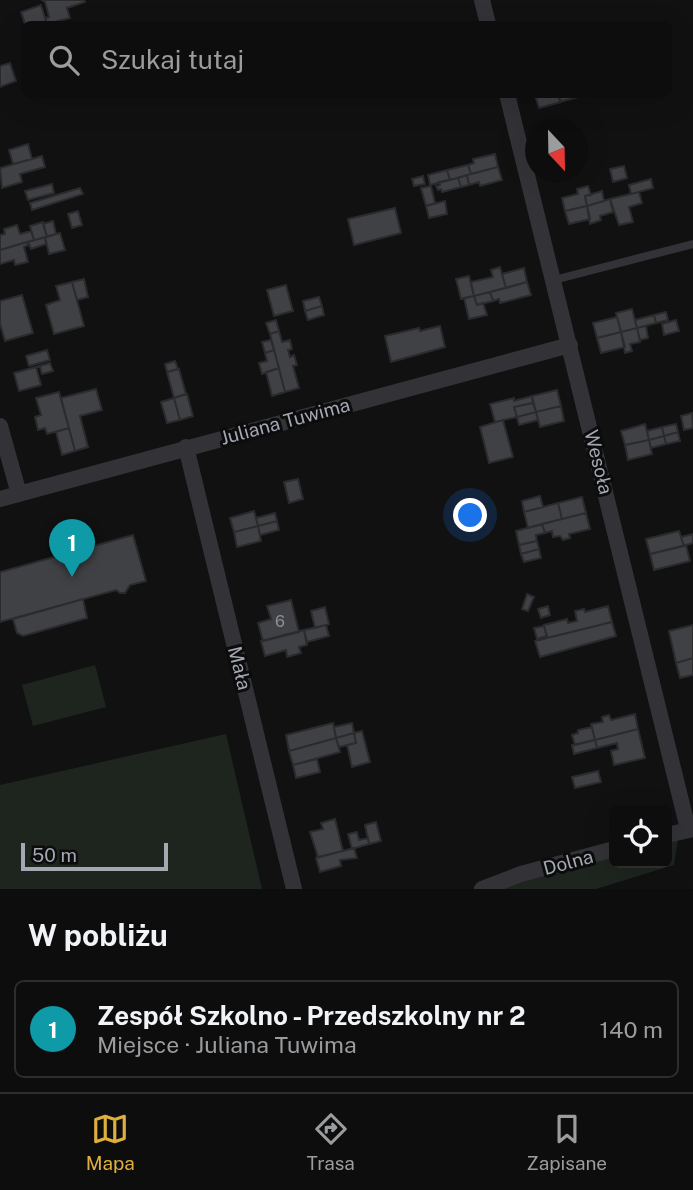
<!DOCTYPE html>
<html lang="pl">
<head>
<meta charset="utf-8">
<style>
  body { margin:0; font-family:"Public Sans",sans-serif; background:#161617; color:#f1f3f6 }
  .controls { position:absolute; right:21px; bottom:21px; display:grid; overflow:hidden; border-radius:10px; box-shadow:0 7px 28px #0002 }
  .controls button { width:63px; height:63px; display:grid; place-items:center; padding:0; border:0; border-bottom:2px solid #2d2d2e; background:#0d0d0e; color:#f1f3f6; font:35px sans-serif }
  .compass { position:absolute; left:525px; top:119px; width:63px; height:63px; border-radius:50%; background:#0d0d0e; box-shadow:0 7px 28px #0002; rotate:158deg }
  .scale { position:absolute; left:21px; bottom:18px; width:147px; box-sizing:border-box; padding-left:7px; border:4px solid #a4a8b2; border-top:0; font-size:19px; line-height:24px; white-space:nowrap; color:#a4a8b2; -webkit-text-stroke:5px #0c0c0d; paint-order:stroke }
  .you { position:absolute; left:471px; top:516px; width:24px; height:24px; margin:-18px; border:5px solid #fff; border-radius:50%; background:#1a73e8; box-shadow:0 0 0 10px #1a73e833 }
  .badge { display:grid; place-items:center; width:46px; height:46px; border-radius:50%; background:#deaf3e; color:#fff; font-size:23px; font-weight:700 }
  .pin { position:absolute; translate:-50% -58px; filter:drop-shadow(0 2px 4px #0008) }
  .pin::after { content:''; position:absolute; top:37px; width:24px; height:21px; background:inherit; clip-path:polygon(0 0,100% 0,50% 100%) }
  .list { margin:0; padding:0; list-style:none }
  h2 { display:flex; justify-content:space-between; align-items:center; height:91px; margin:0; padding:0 28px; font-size:30px }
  h2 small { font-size:23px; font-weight:400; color:#9a9c9e }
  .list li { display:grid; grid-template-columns:46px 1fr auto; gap:21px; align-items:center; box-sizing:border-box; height:98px; margin:0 14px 14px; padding:0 14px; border:2px solid #2d2d2e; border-radius:10px }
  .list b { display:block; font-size:26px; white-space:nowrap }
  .list p { margin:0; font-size:23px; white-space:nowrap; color:#9a9c9e }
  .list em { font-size:23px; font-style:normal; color:#9a9c9e }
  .icon { flex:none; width:38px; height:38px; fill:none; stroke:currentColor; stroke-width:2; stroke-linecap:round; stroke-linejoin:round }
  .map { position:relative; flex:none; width:693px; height:889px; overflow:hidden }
  .search { position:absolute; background:#0d0d0e; box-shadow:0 7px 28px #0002; left:21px; right:21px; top:21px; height:77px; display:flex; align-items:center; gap:18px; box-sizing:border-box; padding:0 24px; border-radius:10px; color:#9a9c9e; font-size:26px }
  .sheet { height:203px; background:#0d0d0e }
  nav { display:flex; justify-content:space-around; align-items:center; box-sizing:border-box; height:98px; border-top:2px solid #2d2d2e; background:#0d0d0e; font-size:19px; color:#9a9c9e }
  nav a { display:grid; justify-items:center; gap:4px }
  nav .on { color:#deaf3e }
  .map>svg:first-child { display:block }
  .green { fill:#1e251f }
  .building { fill:#404145; stroke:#2b2b2e; stroke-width:2 }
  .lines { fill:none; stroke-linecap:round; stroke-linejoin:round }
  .service { stroke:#333337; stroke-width:8 }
  .minor { stroke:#333337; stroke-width:16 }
  .labels { text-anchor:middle; stroke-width:6; stroke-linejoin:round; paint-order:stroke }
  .number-label { font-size:16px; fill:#8b8e97 }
  .street-label { font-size:19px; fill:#a4a8b2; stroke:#0c0c0d }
</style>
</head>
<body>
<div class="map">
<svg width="693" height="889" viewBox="0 0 693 889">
  <rect width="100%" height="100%" fill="#111112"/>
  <path class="green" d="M95 665 106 707 33 726 22 685Z
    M226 734 262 889H0V785Z
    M678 839 674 865 596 889H501L558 870 614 856V863H667V842Z"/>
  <path class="building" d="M42 0H84L85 2 67 8 70 18 47 24 45 18 49 17 45 2Z
    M41 5 47 24H25L21 12Z
    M10 63 16 81 0 87V66Z
    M558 94 561 102 539 108 535 95Z
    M558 94H582V96L560 102Z
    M28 144 32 159 13 164 9 150Z
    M495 154 498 167 471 174 468 165 474 163 473 159Z
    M42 156 45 167 20 174 22 182 2 188 0 168Z
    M468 165 471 174 450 180 447 170Z
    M624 166 627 178 613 182 610 169Z
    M498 167 502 180 480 186 479 182 469 185 467 175Z
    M447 170 450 180 430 185 428 175Z
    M467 175 469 185 461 187 458 178Z
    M423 176 425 184 414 186 412 179Z
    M458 178 461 187 442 192 441 189 438 190 436 186 440 185 439 182Z
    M651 179 653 188 631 194 629 185Z
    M52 184 54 193 28 200 25 191Z
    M431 186 435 203 426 206 421 188Z
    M588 186 591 195 585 196 587 206 565 211 562 198 578 194 577 189Z
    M80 188 83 194 32 210 30 203Z
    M602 191 604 201 587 206 585 196Z
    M639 192 642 203 629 207 633 222 619 225 610 199Z
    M610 199 613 212 600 216 601 220 590 224 587 206Z
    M445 201 447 214 429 218 426 206Z
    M587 206 590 219 569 224 565 211Z
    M395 208 401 233 354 245 348 219Z
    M78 211 82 225 72 228 68 214Z
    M53 221 56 234 47 237 43 224Z
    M43 222 47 237 34 240 30 226Z
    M17 225 20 234 31 231 34 240 0 250V235L5 234 4 229Z
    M60 233 65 250 49 254 45 237Z
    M45 237 46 244 31 249 28 242Z
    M27 242 28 245 24 247 28 262 15 265 14 260 0 264V250Z
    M500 267 506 288 474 296 471 282 493 277 491 270Z
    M524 268 527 282 506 288 502 274Z
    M469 276 474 296 461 299 456 279Z
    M84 279 88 297 77 300 72 282Z
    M72 282 84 326 54 334 46 305 60 300 56 286Z
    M527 282 531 295 500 303 499 299 493 301 490 292Z
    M286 285 293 311 274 316 267 290Z
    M490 292 493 301 477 305 474 296Z
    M22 295 33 333 5 341 0 324V301Z
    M474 296 477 305 483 303 487 315 469 319 464 298Z
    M319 297 322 306 305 311 303 301Z
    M322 306 324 315 308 320 305 311Z
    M632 309 637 328 621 332 616 313Z
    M666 312 668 320 656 323 654 315Z
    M654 315 656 323 637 328 635 320Z
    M617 317 621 332 597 338 593 323Z
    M276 320 279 331 270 334 266 323Z
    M676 320 679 331 664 335 662 324Z
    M440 326 445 347 391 362 385 336 419 328 420 331Z
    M646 326 648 338 640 340 637 328Z
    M637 328 640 342 630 344 632 351 625 353 621 332Z
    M279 331 282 342 290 340 292 349 288 350 290 357 294 355 297 365 293 366 299 388 285 392 270 334Z
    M621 332 625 347 601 353 597 338Z
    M271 340 274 350 265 353 262 342Z
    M47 350 50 360 29 366 26 356Z
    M274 350 279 368 262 374 259 363 267 361 265 353Z
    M175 361 178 369 167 372 165 364Z
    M50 363 53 371 42 374 40 367H36Z
    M36 367 41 385 19 391 14 373Z
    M279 368 285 392 272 396 266 372Z
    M179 369 186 394 174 398 167 372Z
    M96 389 102 410 80 416 88 447 75 451 61 398Z
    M557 390 561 406 536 412 532 396Z
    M59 392 69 428 47 434 45 428 38 430 35 417 41 415 36 398Z
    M187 394 193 416 180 420 174 398Z
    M532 396 533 403 514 407 517 417 495 422 490 404 514 398V401Z
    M174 398 180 420 167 423 161 402Z
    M533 403 536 412 517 417 514 407Z
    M561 406 564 421 540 427 536 412Z
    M536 412 538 420 519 425 517 417Z
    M692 413 693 428 684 430 681 416Z
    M503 420 513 457 489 463 480 427Z
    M645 424 649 440 625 445 621 431Z
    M676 424 678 432 664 436 662 427Z
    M662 427 664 436 649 440 647 431Z
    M69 428 75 451 62 455 56 432Z
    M678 432 680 441 666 444 664 436Z
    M664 436 666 444 651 448 649 440Z
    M649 440 652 454 628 460 625 445Z
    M298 479 303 499 289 503 284 482Z
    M540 496 543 507 524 512 522 501Z
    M582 497 586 513 562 519 558 503Z
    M558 503 562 519 528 528 524 512Z
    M254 511 258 526 234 532 230 518Z
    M275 513 277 521 258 526 256 518Z
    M586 513 590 529 569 534 570 538 563 540 560 536 553 537 552 531 545 533 542 524Z
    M277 521 279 530 260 535 258 526Z
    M542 524 545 533 536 535 537 541 519 545 516 531Z
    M258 526 261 541 237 547 234 532Z
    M679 531 684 546 650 554 646 539Z
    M693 534V543L684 546 681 537Z
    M133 535 146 581 130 585 125 593H120L116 590 0 622V572Z
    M537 541 539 549 521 554 519 545Z
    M686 545 690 561 654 570 650 554Z
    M539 549 541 558 524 562 521 554Z
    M527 594 534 597 528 611 522 609Z
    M83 599 87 618 23 636 17 633 13 619Z
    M291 600 299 632 263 641 258 623 271 619 267 606Z
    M548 606 550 615 541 618 538 609Z
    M608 606 612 622 547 638 544 625 567 619 568 623 577 621 575 611 584 609 585 612Z
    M325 607 329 624 315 628 311 611Z
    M612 622 616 636 540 657 535 641Z
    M326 625 329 636 307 642 304 630Z
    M693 625V658L676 663 669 631Z
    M544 626 547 636 537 639 534 628Z
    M304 630 307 645 299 647 301 653 287 657 286 650 265 656 261 641Z
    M693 658V675L680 678 676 663Z
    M635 714 638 729 595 740 591 724 603 722 602 717 609 715 611 720Z
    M333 723 336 738 289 751 286 735Z
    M352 723 354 733 336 738 334 727Z
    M592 727 595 740 575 745 572 735 578 733V730Z
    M638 729 645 758 614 765 611 751 618 749 617 743 597 748 595 740Z
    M362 731 370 762 352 767 347 745 356 743 354 733Z
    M354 733 356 743 339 747 336 738Z
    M336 738 340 752 293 765 289 751Z
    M595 740 597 748 574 754 572 745Z
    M317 759 320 772 296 778 293 765Z
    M598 771 601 782 575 788 572 777Z
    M335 819 343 851 318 857 310 832 323 829 321 823Z
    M376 822 381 841 369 844 365 825Z
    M357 832 359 840 368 838 369 844 352 849 348 834Z
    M354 848 357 858 340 860 341 866 320 872 316 858Z"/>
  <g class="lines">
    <path class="service" d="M554 280 693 244"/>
    <path class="minor" d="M482 0 488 24
      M507 94 688 829
      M0 426 19 494
      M186 447 294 889
      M0 499 570 345
      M667 835 693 829
      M482 889 521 874 614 849"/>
  </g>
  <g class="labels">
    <g class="number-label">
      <text x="280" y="627">6</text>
    </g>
    <g class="street-label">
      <text transform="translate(285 421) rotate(-15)" y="7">Juliana Tuwima</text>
      <text transform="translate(599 462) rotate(76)" y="7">Wesoła</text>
      <text transform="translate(240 668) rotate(76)" y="7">Mała</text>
      <text transform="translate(568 862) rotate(-15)" y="7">Dolna</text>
    </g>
  </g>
</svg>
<div class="controls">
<button><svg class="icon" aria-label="locate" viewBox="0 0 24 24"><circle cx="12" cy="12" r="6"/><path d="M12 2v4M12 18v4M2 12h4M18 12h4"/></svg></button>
</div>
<svg class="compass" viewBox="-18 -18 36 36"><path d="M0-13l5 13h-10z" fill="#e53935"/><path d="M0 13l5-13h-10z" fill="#9a9c9e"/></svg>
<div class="scale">50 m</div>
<div class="you"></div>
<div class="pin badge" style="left:72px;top:577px;background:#0f9aa8">1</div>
<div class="search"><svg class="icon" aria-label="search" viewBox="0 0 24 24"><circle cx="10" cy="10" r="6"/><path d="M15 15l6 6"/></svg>Szukaj tutaj</div>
</div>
<section class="sheet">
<h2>W pobliżu<small></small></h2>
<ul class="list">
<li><span class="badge" style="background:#0f9aa8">1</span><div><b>Zespół Szkolno - Przedszkolny nr 2</b><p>Miejsce · Juliana Tuwima</p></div><em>140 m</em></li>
</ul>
</section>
<nav>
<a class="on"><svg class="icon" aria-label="map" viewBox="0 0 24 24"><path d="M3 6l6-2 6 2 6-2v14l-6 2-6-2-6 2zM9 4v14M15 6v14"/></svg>Mapa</a>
<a><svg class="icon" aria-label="directions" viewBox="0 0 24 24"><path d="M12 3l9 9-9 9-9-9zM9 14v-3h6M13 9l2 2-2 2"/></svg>Trasa</a>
<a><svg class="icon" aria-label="saved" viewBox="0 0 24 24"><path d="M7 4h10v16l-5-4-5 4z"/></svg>Zapisane</a>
</nav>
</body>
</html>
